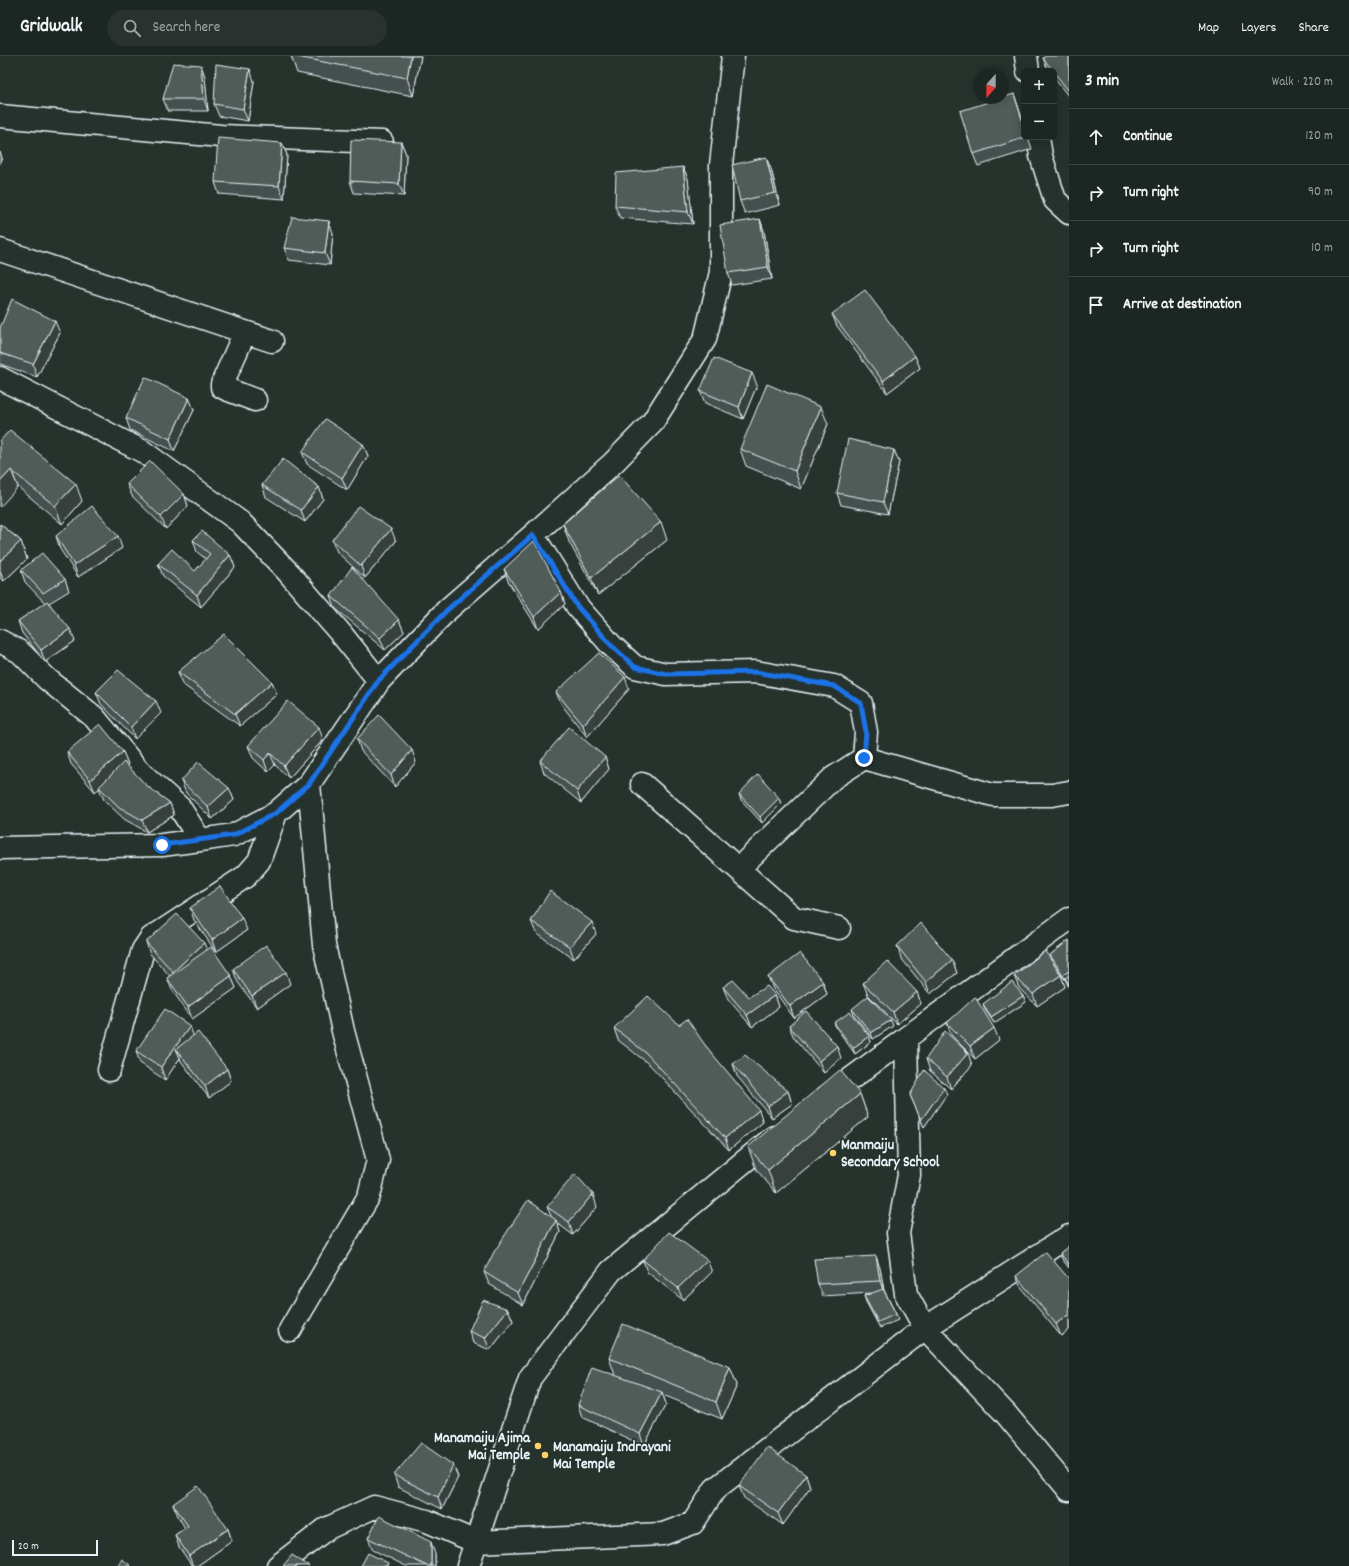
<!DOCTYPE html>
<html lang="en">
<head>
<meta charset="utf-8">
<style>
  body { margin:0; font-family:Dekko,sans-serif; background:#29322f; color:#f1f3f6 }
  .controls { position:absolute; right:12px; top:12px; display:grid; overflow:hidden; border-radius:6px; box-shadow:0 2px 10px #0003 }
  .controls button { width:36px; height:36px; display:grid; place-items:center; padding:0; border:0; border-bottom:1px solid #3a4340; background:#1c2622; color:#f1f3f6; font:20px sans-serif }
  .compass { position:absolute; left:973px; top:12px; width:36px; height:36px; border-radius:50%; background:#1c2622; box-shadow:0 2px 10px #0003; rotate:201deg }
  .scale { position:absolute; left:12px; bottom:10px; width:86px; box-sizing:border-box; padding-left:4px; border:2px solid #e8f1f8; border-top:0; font-size:11px; line-height:14px; white-space:nowrap; color:#e8f1f8; -webkit-text-stroke:3px #26332d; paint-order:stroke }
  .stop { position:absolute; width:12px; height:12px; margin:-9px; border:3px solid #1a73e8; border-radius:50%; background:#fff }
  .stop.end { background:#1a73e8; border-color:#fff; box-shadow:0 1px 4px #0008 }
  .list { margin:0; padding:0; list-style:none }
  h2 { display:flex; justify-content:space-between; align-items:center; height:52px; margin:0; padding:0 16px; font-size:17px }
  h2 small { font-size:13px; font-weight:400; color:#a0a5a5 }
  .list li { display:grid; grid-template-columns:26px 1fr auto; gap:12px; align-items:center; box-sizing:border-box; height:56px; padding:0 16px; border-top:1px solid #3a4340 }
  .list b { display:block; font-size:15px; white-space:nowrap }
  .list em { font-size:13px; font-style:normal; color:#a0a5a5 }
  .icon { flex:none; width:22px; height:22px; fill:none; stroke:currentColor; stroke-width:2; stroke-linecap:round; stroke-linejoin:round }
  .map { position:relative; flex:none; width:1069px; height:1510px; overflow:hidden }
  header { display:flex; align-items:center; gap:24px; box-sizing:border-box; height:56px; padding:0 20px; background:#1c2622; border-bottom:1px solid #3a4340 }
  header strong { font-size:19px }
  nav { display:flex; gap:22px; margin-inline-start:auto; font-size:14px }
  .search { width:280px; height:36px; background:#29322f; display:flex; align-items:center; gap:10px; box-sizing:border-box; padding:0 14px; border-radius:22px; color:#a0a5a5; font-size:15px }
  main { display:flex }
  aside { flex:1; background:#1c2622 }
  .map>svg:first-child { display:block }
  .lines { fill:none; stroke-linecap:round; stroke-linejoin:round }
  .street-casing { stroke:#e8f1f8; stroke-width:25 }
  .street { stroke:#26332d; stroke-width:22 }
  .wall { fill:#454f4d; stroke:#e8f1f8 }
  .shaded-wall { fill:#38403e; stroke:#e8f1f8 }
  .building { fill:#505c59; stroke:#e8f1f8 }
  .route { stroke:#1a73e8; stroke-width:5 }
  .poi-dot { fill:#ffd166; stroke:#26332d; stroke-width:1.5 }
  .labels { text-anchor:middle; stroke-width:3.5; stroke-linejoin:round; paint-order:stroke }
  .poi-label { font-size:15px; font-weight:bold; fill:#e8f1f8; stroke:#26332d; text-anchor:start }
</style>
</head>
<body>
<header>
<strong>Gridwalk</strong>
<div class="search"><svg class="icon" aria-label="search" viewBox="0 0 24 24"><circle cx="10" cy="10" r="6"/><path d="M15 15l6 6"/></svg>Search here</div>
<nav><a>Map</a><a>Layers</a><a>Share</a></nav>
</header>
<main>
<div class="map">
<svg width="1069" height="1510" viewBox="0 0 1069 1510">
  <rect width="100%" height="100%" fill="#26332d"/>
  <filter id="ink" filterUnits="userSpaceOnUse"><feTurbulence type="fractalNoise" baseFrequency=".025" numOctaves="2"/><feDisplacementMap in="SourceGraphic" scale="8" xChannelSelector="R" yChannelSelector="G"/><feConvolveMatrix kernelMatrix="1 2 1 2 8 2 1 2 1" color-interpolation-filters="sRGB"/></filter>
  <g filter="url(#ink)">
    <g class="lines">
      <g class="street-casing">
        <path id="street" d="M1026 0 1028 15
          M0 60 221 80 382 86
          M1038 81 1041 100 1055 144 1069 157
          M0 194 272 285
          M245 276 222 328V331L226 333 255 344
          M0 322 142 395 240 466 288 516 343 580 379 625
          M533 479 577 550 611 589 635 611 666 618 756 616 834 630 861 647 866 676 864 702 833 722 739 812
          M0 585 20 596 47 623 94 661 139 715 180 752 200 784
          M864 702 993 739H1052L1069 736
          M642 728 794 862 839 872
          M0 792 162 789 200 784 234 779 276 757 309 728 379 625 447 554 533 479 613 407 652 367 705 283 721 216V109L733 0
          M1069 863 906 982 909 1119 898 1177 906 1238 925 1272 1069 1180
          M109 1014 143 894 151 882 159 877 246 820 259 805 276 757
          M825 1042 906 982
          M290 1274 369 1140 378 1104 343 975 324 889 309 728
          M278 1510 326 1473 374 1451 427 1465 476 1486 663 1478 693 1467 715 1433 925 1272 1006 1358 1069 1434
          M468 1510 530 1322 611 1215 774 1081"/>
      </g>
      <use href="#street" class="street"/>
    </g>
    <path class="wall" d="M291 0H421L413 40 297 17Z
      M1069 0V41L1054 22V15H1048V14L1043 2Z
      M201 9 205 21 208 55H168L163 43Z
      M254 25 248 65 219 60 214 48Z
      M1014 38 1018 50 1032 93 978 110 973 98Z
      M401 86 406 98 404 140 354 137 350 125Z
      M282 87 287 99 284 143 219 138 215 126Z
      M683 111 688 123 693 168 620 162 615 150Z
      M771 113 780 149 745 158 740 145Z
      M760 163 764 175 772 223 732 229 728 217Z
      M333 177 330 209 289 204 284 192Z
      M832 258 915 300 920 312 887 337 837 270Z
      M0 272 60 277 37 321 0 308Z
      M757 329 743 363 705 347 700 335Z
      M189 342 194 354 174 395 130 374 126 362Z
      M828 368 801 433 746 410 740 393Z
      M0 385 82 445 62 468 18 431Z
      M363 388 368 400 347 434 307 408 302 396Z
      M894 394 899 406 888 458 841 449 837 437Z
      M127 428 184 438 188 450 166 473 132 440Z
      M262 429 319 431 323 443 305 466 266 441Z
      M0 468 21 485 27 503 4 525 0 522Z
      M563 468 667 484 598 539 569 486Z
      M56 480 122 492 78 521 60 493Z
      M193 484 230 499 235 511 201 551 163 520 158 508 195 515 206 503 197 496Z
      M332 484 396 485 365 522 337 496Z
      M504 513 561 536 565 548 538 573 508 525Z
      M21 514 65 523 69 535 49 547 75 585 45 606 22 577 18 565 45 547 25 526Z
      M331 540 399 564 404 576 385 594 335 552Z
      M178 616 272 626 277 638 240 670 182 628Z
      M629 633 587 681 561 648 556 636Z
      M96 636 161 657 135 683 101 648Z
      M357 683 416 706 395 731 361 695Z
      M323 684 289 722 275 709 268 716 253 702 248 690Z
      M67 696H123L128 708 126 709 148 731 170 747 174 759 147 776 124 763 104 744 99 732 95 736 71 708Z
      M605 701 609 713 581 747 544 717 540 705Z
      M181 725 229 732 234 744 212 763 186 737Z
      M739 738 779 742 781 748 762 767 741 744Z
      M190 852 247 874 216 896 194 864Z
      M531 865 596 878 574 903 536 877Z
      M1069 884V932L1066 925 1052 905 1050 899Z
      M146 886 207 894 231 920 236 932 192 963 172 934 167 922 170 920 150 898Z
      M897 890 952 904 957 917 930 938 901 902Z
      M233 913 290 928 257 952 237 925Z
      M1061 919 1065 931 1037 950 1019 932 1014 920Z
      M768 921 823 926 827 938 794 962 773 933Z
      M863 927 917 936 921 948 897 968 868 939Z
      M723 931 749 941 775 939 779 951 752 971 728 943Z
      M1026 946 994 967 985 954 983 948Z
      M852 953 893 970 873 983 854 959Z
      M834 967 869 980 871 986 855 998 837 973Z
      M947 967 999 984 975 1003 951 979Z
      M679 969 705 989 763 1066 729 1094 650 1009 618 984 614 972Z
      M789 970 841 1002 824 1017 794 982Z
      M193 980 227 1013 231 1025 209 1042 181 1005 180 1002 165 1024 140 1007 136 995Z
      M926 1003 972 1009 951 1033 930 1015Z
      M733 1008 788 1035 792 1048 772 1062 737 1020Z
      M860 1038 868 1061 776 1137 756 1113 748 1091Z
      M947 1038 924 1071 910 1039Z
      M547 1151H597L573 1179 557 1167 560 1176 523 1249 489 1228 484 1216 551 1160Z
      M1069 1190V1212L1062 1203 1060 1197Z
      M643 1204 712 1216 683 1244 647 1216Z
      M880 1212 884 1234 896 1258 898 1264 880 1272 866 1246 864 1240 871 1237 823 1240 818 1228Z
      M1016 1220 1069 1223V1274L1061 1280 1021 1232Z
      M508 1253 513 1265 490 1294 473 1287 469 1275Z
      M609 1302 730 1311 737 1329 722 1363 663 1339 666 1348 644 1390 582 1361 578 1349 615 1319Z
      M453 1409 458 1421 442 1453 398 1431 394 1419Z
      M806 1419 810 1431 783 1469 744 1442 739 1430Z
      M173 1448 228 1473 232 1485 197 1510H192L179 1491 175 1479 185 1472 178 1460Z
      M368 1482 435 1498V1510H406L373 1494Z"/>
    <path class="shaded-wall" d="M411 0H421L413 40 407 22Z
      M201 9 205 21 208 55 204 43Z
      M250 13 254 25 248 65 243 53Z
      M1014 38 1024 68V70Z
      M401 86 406 98 404 140 399 128Z
      M282 87 287 99 284 143 279 130Z
      M0 96 2 101 0 108Z
      M766 101 771 113 780 149 775 137Z
      M683 111 688 123 693 168 688 156Z
      M760 163 764 175 772 223 768 211Z
      M329 165 333 177 330 209 325 197Z
      M55 265 60 277 37 321 33 308Z
      M915 300 920 312 887 337 883 325Z
      M752 317 757 329 743 363 739 351Z
      M189 342 194 354 174 395 170 383Z
      M821 351 828 368 801 433 795 415Z
      M363 388 368 400 347 434 342 422Z
      M894 394 899 406 888 458 883 446Z
      M11 414 18 431 0 451V426Z
      M76 428 82 445 62 468 55 450Z
      M319 431 323 443 305 466 301 454Z
      M184 438 188 450 166 473 161 461Z
      M661 466 667 484 598 539 591 522Z
      M391 473 396 485 365 522 361 510Z
      M118 480 122 492 78 521 74 509Z
      M21 485 27 503 4 525 0 515V505Z
      M230 499 235 511 201 551 197 539Z
      M561 536 565 548 538 573 534 561Z
      M399 564 404 576 385 594 380 582Z
      M70 573 75 585 45 606 41 594Z
      M625 621 629 633 587 681 583 669Z
      M272 626 277 638 240 670 235 658Z
      M156 645 161 657 135 683 131 671Z
      M319 671 323 684 289 722 284 710Z
      M412 694 416 706 395 731 391 719Z
      M123 696 128 708 95 736 90 724Z
      M270 697 275 709 268 716 264 704Z
      M605 701 609 713 581 747 577 735Z
      M229 732 234 744 212 763 208 751Z
      M779 742 781 748 762 767 760 761Z
      M170 747 174 759 147 776 142 764Z
      M242 862 247 874 216 896 212 884Z
      M592 866 596 878 574 903 570 891Z
      M204 887 209 899 177 928 173 916Z
      M952 904 957 917 930 938 926 926Z
      M1069 915V923L1065 922 1066 925 1063 919Z
      M286 916 290 928 257 952 252 940Z
      M1061 919 1065 931 1037 950 1033 938Z
      M231 920 236 932 192 963 188 951Z
      M823 926 827 938 794 962 790 950Z
      M917 936 921 948 897 968 893 956Z
      M775 939 779 951 752 971 747 959Z
      M1023 940 1026 946 994 967 991 961Z
      M891 964 893 970 873 983 871 977Z
      M190 970 194 982 176 993 180 1002 165 1024 161 1011Z
      M994 972 999 984 975 1003 970 990Z
      M869 980 871 986 855 998 853 992Z
      M837 990 841 1002 824 1017 819 1005Z
      M968 997 972 1009 951 1033 947 1021Z
      M227 1013 231 1025 209 1042 205 1030Z
      M944 1032 947 1038 924 1071 921 1064Z
      M788 1035 792 1048 772 1062 768 1050Z
      M860 1038 868 1061 776 1137 768 1114Z
      M759 1054 763 1066 729 1094 725 1082Z
      M593 1138 597 1151 573 1179 569 1166Z
      M556 1164 560 1176 523 1249 518 1237Z
      M876 1200 880 1212 884 1237 880 1225Z
      M707 1204 712 1216 683 1244 678 1232Z
      M508 1253 513 1265 490 1294 485 1282Z
      M1069 1258V1274L1061 1280 1056 1268Z
      M730 1311 737 1329 722 1363 716 1346Z
      M662 1336 666 1348 644 1390 640 1378Z
      M453 1409 458 1421 442 1453 438 1441Z
      M806 1419 810 1431 783 1469 778 1457Z
      M228 1473 232 1485 197 1510H193L189 1500Z
      M431 1486 435 1498V1510H431Z"/>
    <path class="building" d="M292 0H411L407 22Z
      M1046 0H1069V33L1068 34 1054 16V15H1053L1043 2Z
      M173 7 201 9 204 43H163Z
      M216 8 250 13 243 53 214 48Z
      M1014 38 1024 70V81H1027L973 98 960 55Z
      M218 82 282 87 279 130 215 126Z
      M351 84 401 86 399 128 350 125Z
      M766 101 775 137 740 145 732 109Z
      M683 111 688 156 615 150 616 117Z
      M292 161 329 165 325 197 284 192Z
      M760 163 768 211 728 217 720 169Z
      M865 234 915 300 883 325 832 258Z
      M12 243 55 265 33 308 0 297V272Z
      M714 302 752 317 739 351 700 335Z
      M145 321 189 342 170 383 126 362Z
      M767 328 821 351 795 415 740 393Z
      M325 363 363 388 342 422 302 396Z
      M10 374 76 428 55 450 11 414 0 426V385Z
      M848 383 894 394 883 446 837 437Z
      M283 403 319 431 301 454 262 429Z
      M150 405 184 438 161 461 127 428Z
      M619 419 661 466 591 522 563 468Z
      M92 450 118 480 74 509 56 480Z
      M358 450 391 473 361 510 332 484Z
      M0 468 21 485 0 505Z
      M202 475 230 499 197 539 158 508 172 493 195 515 210 498 193 484Z
      M534 485 561 536 534 561 504 513Z
      M42 497 65 523 43 537 21 514Z
      M352 511 399 564 380 582 331 540Z
      M47 545 70 573 41 594 18 565Z
      M224 578 272 626 235 658 178 616Z
      M599 597 625 621 583 669 556 636Z
      M118 614 156 645 131 671 96 636Z
      M288 645 319 671 284 710 270 697 264 704 248 690Z
      M379 659 412 694 391 719 357 683Z
      M100 668 123 696 90 724 67 696Z
      M569 671 605 701 577 735 540 705Z
      M124 706 148 731 170 747 142 764 119 751 99 731Z
      M198 706 229 732 208 751 181 725Z
      M758 718 779 742 760 761 739 738Z
      M220 830 242 862 212 884 190 852Z
      M550 835 592 866 570 891 531 865Z
      M177 858 204 887 173 916 146 886Z
      M921 867 952 904 926 926 897 890Z
      M1069 884V915L1063 919 1050 899Z
      M266 889 286 916 252 940 233 913Z
      M211 891 231 920 188 951 167 922Z
      M1045 895 1061 919 1033 938 1014 920Z
      M800 897 823 926 790 950 768 921Z
      M887 905 917 936 893 956 863 927Z
      M1069 919V929L1065 922Z
      M733 924 749 941 767 930 775 939 747 959 723 931Z
      M1012 926 1023 940 991 961 983 948Z
      M648 940 679 969 687 963 705 989 759 1054 725 1082 646 997 614 972Z
      M868 940 891 964 871 977 852 953Z
      M975 941 994 972 970 990 947 967Z
      M165 953 190 970 161 1011 136 995Z
      M806 955 837 990 819 1005 789 970Z
      M850 956 869 980 853 992 834 967Z
      M945 975 968 997 947 1021 926 1003Z
      M198 976 227 1013 205 1030 176 993Z
      M745 999 788 1035 768 1050 733 1008Z
      M840 1014 860 1038 768 1114 748 1091Z
      M924 1014 944 1032 921 1064 910 1039Z
      M575 1118 593 1138 569 1166 547 1151Z
      M528 1144 556 1164 518 1237 484 1216 494 1196Z
      M669 1176 707 1204 678 1232 643 1204Z
      M1069 1190V1209L1060 1197Z
      M1046 1196 1069 1223V1258L1056 1268 1016 1220Z
      M876 1200 880 1225 818 1228 814 1203Z
      M883 1233 896 1258 878 1266 864 1240Z
      M483 1244 508 1253 485 1282 469 1275Z
      M623 1268 730 1311 716 1346 609 1302Z
      M592 1311 662 1336 640 1378 578 1349Z
      M421 1387 453 1409 438 1441 394 1419Z
      M767 1391 806 1419 778 1457 739 1430Z
      M198 1430 228 1473 189 1500 175 1479 188 1470 173 1448Z
      M379 1460 431 1486V1510H427L368 1482Z
      M368 1497 388 1507 387 1510H361Z
      M292 1499 309 1510H283Z
      M122 1503 131 1510H118Z"/>
  </g>
  <g class="lines" filter="url(#ink)">
    <path class="route" d="M162 789 234 779 276 757 309 728 378 625 447 554 533 479 577 550 611 589 635 611 666 618 756 616 834 630 861 647 866 676 864 702"/>
  </g>
  <g class="poi-dot">
    <circle cx="833" cy="1097" r="4"/>
    <circle cx="538" cy="1390" r="4"/>
    <circle cx="545" cy="1399" r="4"/>
  </g>
  <g class="labels">
    <g class="poi-label">
      <text x="841" y="1093">Manmaiju<tspan x="841" dy="17">Secondary School</tspan></text>
      <text x="530" y="1386" text-anchor="end">Manamaiju Ajima<tspan x="530" dy="17">Mai Temple</tspan></text>
      <text x="553" y="1395">Manamaiju Indrayani<tspan x="553" dy="17">Mai Temple</tspan></text>
    </g>
  </g>
</svg>
<div class="controls">
<button>+</button>
<button>−</button>
</div>
<svg class="compass" viewBox="-18 -18 36 36"><path d="M0-13l5 13h-10z" fill="#e53935"/><path d="M0 13l5-13h-10z" fill="#a0a5a5"/></svg>
<div class="scale">20 m</div>
<div class="stop" style="left:162px;top:789px"></div>
<div class="stop end" style="left:864px;top:702px"></div>
</div>
<aside>
<h2>3 min<small>Walk · 220 m</small></h2>
<ul class="list">
<li><svg class="icon" aria-label="ahead" viewBox="0 0 24 24"><path d="M12 20V5M6 11l6-6 6 6"/></svg><div><b>Continue</b></div><em>120 m</em></li>
<li><svg class="icon" aria-label="right" viewBox="0 0 24 24"><path d="M7 20v-9h11M14 6l5 5-5 5"/></svg><div><b>Turn right</b></div><em>90 m</em></li>
<li><svg class="icon" aria-label="right" viewBox="0 0 24 24"><path d="M7 20v-9h11M14 6l5 5-5 5"/></svg><div><b>Turn right</b></div><em>10 m</em></li>
<li><svg class="icon" aria-label="arrive" viewBox="0 0 24 24"><path d="M6 21V4h12l-3 4 3 4H6"/></svg><div><b>Arrive at destination</b></div></li>
</ul>
</aside>
</main>
</body>
</html>
